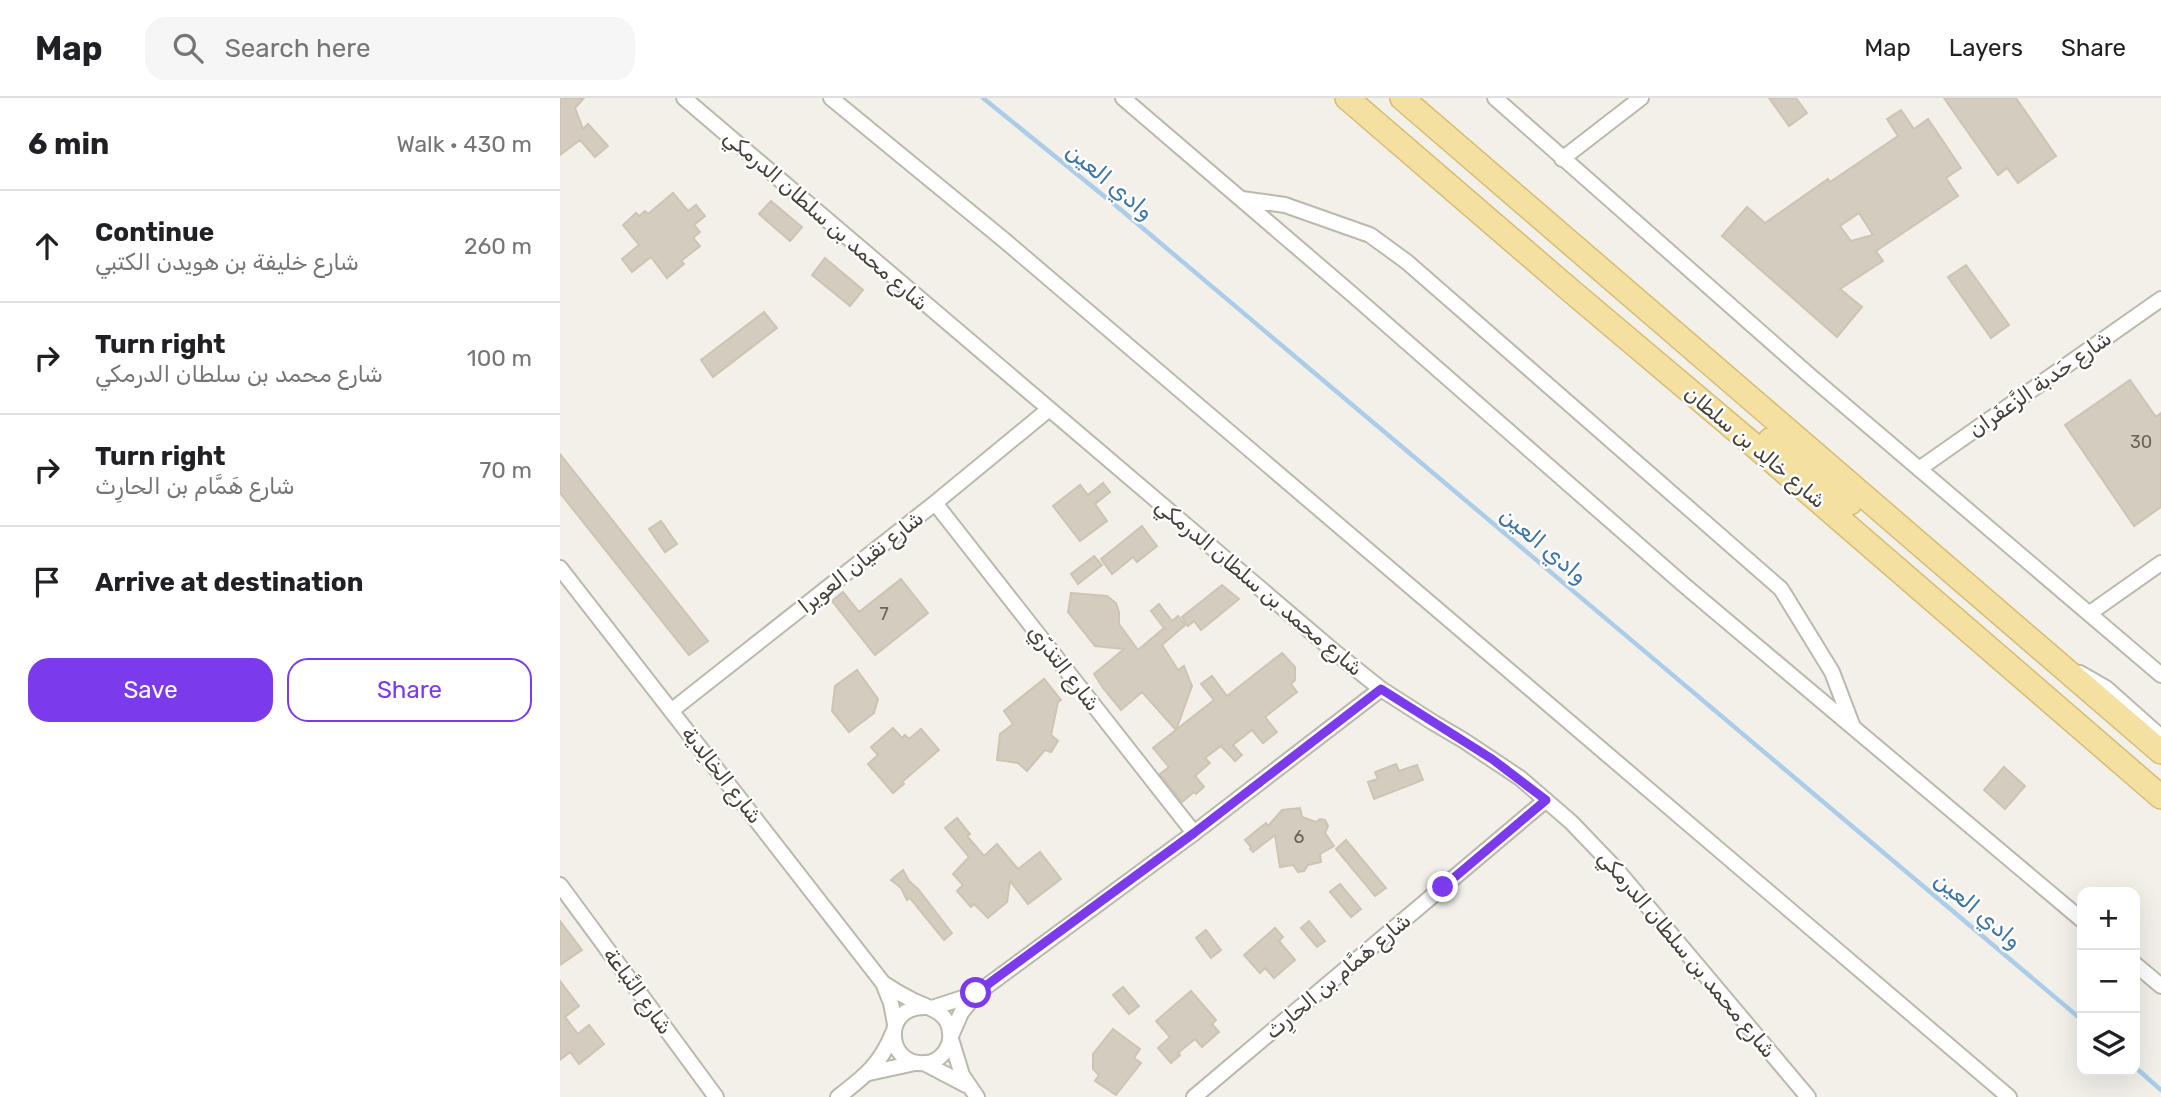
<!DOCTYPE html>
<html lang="en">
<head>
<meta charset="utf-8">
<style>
  body { margin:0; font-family:Rubik,Vazirmatn,sans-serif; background:#f6f6f6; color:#202124 }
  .controls { position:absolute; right:21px; bottom:21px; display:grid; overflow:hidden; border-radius:14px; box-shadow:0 7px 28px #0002 }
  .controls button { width:63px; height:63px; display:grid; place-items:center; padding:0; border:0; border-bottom:2px solid #e0e0e0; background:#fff; color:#202124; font:35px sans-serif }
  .stop { position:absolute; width:21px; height:21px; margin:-16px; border:5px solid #7c3aed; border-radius:50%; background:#fff }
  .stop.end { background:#7c3aed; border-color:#fff; box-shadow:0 2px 7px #0008 }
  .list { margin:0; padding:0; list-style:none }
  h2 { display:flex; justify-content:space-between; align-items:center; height:91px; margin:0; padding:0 28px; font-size:30px }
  h2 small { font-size:23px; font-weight:400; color:#757577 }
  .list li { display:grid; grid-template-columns:46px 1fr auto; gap:21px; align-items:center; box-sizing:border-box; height:112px; padding:0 28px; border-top:2px solid #e0e0e0 }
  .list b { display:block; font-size:26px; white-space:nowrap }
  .list p { margin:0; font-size:23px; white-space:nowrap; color:#757577 }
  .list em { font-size:23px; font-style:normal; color:#757577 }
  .actions { display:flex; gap:14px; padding:21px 28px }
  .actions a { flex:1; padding:16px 0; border:2px solid #7c3aed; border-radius:21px; text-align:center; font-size:24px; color:#7c3aed }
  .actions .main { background:#7c3aed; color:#fff }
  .icon { flex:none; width:38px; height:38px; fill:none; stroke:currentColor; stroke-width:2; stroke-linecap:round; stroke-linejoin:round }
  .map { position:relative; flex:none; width:1601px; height:999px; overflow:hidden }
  header { display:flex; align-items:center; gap:42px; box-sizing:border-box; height:98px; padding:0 35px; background:#fff; border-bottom:2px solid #e0e0e0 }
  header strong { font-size:33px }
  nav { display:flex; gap:38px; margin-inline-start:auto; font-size:24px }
  .search { width:490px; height:63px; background:#f6f6f6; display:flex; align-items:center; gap:18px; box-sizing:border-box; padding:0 24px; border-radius:21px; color:#757577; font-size:26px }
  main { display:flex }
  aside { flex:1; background:#fff }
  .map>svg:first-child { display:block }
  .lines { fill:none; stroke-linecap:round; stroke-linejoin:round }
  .stream { stroke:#abcde9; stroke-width:4.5 }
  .building { fill:#d3ccbf; stroke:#cdc4b3; stroke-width:2; fill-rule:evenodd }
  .street-casing { stroke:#bdb8ac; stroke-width:18 }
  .primary-casing { stroke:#d7bd72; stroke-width:26 }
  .street { stroke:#fff; stroke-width:14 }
  .primary { stroke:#f4e0a0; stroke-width:23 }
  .route { stroke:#7c3aed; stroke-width:9 }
  .labels { text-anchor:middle; stroke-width:5; stroke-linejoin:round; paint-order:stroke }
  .number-label { font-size:18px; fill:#68645a }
  .street-label { font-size:21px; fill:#454138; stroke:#fff }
  .water-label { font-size:23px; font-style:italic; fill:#3c75a6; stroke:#fff }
</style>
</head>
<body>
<header>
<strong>Map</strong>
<div class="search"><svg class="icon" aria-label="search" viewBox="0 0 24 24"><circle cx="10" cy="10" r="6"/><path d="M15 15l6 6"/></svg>Search here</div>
<nav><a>Map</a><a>Layers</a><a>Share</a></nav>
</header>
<main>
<aside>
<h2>6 min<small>Walk · 430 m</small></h2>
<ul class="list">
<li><svg class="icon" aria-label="ahead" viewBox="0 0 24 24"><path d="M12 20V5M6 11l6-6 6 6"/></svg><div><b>Continue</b><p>شارع خليفة بن هويدن الكتبي</p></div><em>260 m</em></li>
<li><svg class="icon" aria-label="right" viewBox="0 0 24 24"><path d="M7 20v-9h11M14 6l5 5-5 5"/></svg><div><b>Turn right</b><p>شارع محمد بن سلطان الدرمكي</p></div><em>100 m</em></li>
<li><svg class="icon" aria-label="right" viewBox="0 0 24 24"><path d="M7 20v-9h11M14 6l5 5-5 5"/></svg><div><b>Turn right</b><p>شارع هَمَّام بن الحارِث</p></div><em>70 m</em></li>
<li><svg class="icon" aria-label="arrive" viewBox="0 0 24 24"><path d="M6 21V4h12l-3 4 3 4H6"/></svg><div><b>Arrive at destination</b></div></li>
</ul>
<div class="actions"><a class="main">Save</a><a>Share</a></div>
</aside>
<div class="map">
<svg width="1601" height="999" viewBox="0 0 1601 999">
  <rect width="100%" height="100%" fill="#f2f0e9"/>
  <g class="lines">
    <path class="stream" d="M423 0 560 111 1522 922
      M1575 969 1601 992"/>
  </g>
  <path class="building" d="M0 0H24L15 10 23 31 28 26 48 48 35 59 20 42 0 57Z
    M1209 0H1236L1247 15 1229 28Z
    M1384 0H1456L1496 58 1458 85 1447 70 1438 77Z
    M1341 12 1354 31 1368 21 1401 70 1386 80 1398 98 1316 153 1323 163 1280 191 1302 209 1277 239 1162 138 1187 109 1205 125 1268 81 1270 84 1338 38 1327 21ZM1299 115 1313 137 1291 143 1280 128Z
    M113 95 128 113 136 107 145 118 134 127 140 134 133 140 140 148 121 163 124 166 107 180 91 159 72 174 62 161 79 147 63 127 76 115 79 118 85 113 88 116Z
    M211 103 242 129 230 143 199 116Z
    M265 160 303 192 290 208 252 177Z
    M1406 167 1449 227 1431 240 1388 179Z
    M204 214 217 230 153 279 141 262Z
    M1570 282 1596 319 1601 315V409L1574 428 1505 327Z
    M0 356 148 543 129 557 0 395Z
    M543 385 550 394 535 406 547 423 520 443 493 408 520 387 528 397Z
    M101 423 117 446 105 454 89 431Z
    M582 428 597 448 577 464 573 459 552 476 541 461Z
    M534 458 542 467 518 486 511 476Z
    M341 481 368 515 315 557 272 503 283 494 299 514Z
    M662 487 679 501 641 532 634 523 628 528 622 519Z
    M511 495 547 498 556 505 559 514V526L578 552 604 530 591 513 599 506 612 523 618 518 625 527 602 547 618 572 624 568 632 588 616 632 582 594 561 612 543 590 534 576 564 551 535 548 508 514Z
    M722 555 735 569V582L731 586 737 594 705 619 717 634 703 645 692 632 673 647 682 657 675 663 661 648 645 660 650 665 635 678 644 689 636 696 634 694 622 704 600 676 609 669 593 650 654 602 641 586 652 578 667 598Z
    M297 572 318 601 314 615 289 634 272 613 275 588Z
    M484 581 501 602 498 604 491 637 498 643 491 654 485 652 467 673 458 665 437 662 440 636 453 626 444 613Z
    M333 630 342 640 345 637 349 641 361 631 379 652 342 684 344 686 333 695 308 666 318 657 311 649Z
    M836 666 839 673 857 667 863 682 814 701 808 684 818 681 815 674Z
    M1444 669 1465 688 1445 711 1424 692Z
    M740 710 742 719 756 724 760 721 765 722 768 728 765 735 774 748 760 756 761 764 748 767 744 773 738 774 733 767 720 769 715 737 693 754 690 751 691 749 685 742 706 725 708 728 722 712Z
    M397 720 410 736 407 738 424 758 437 746 458 771 480 754 501 781 468 806 450 783 447 804 428 820 414 806 411 809 397 793 403 787 393 776 409 759 385 730Z
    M786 742 826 790 815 798 776 751Z
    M343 772 349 783 358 791 392 835 384 842 350 800 347 802 341 790 331 782Z
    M780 786 801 811 791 819 770 794Z
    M0 823 22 852 0 867Z
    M749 823 765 843 757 849 741 830Z
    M715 830 723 839 719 843 735 862 714 880 705 870 700 875 684 857Z
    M646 832 661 852 651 860 636 840Z
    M0 883 19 908 5 919 18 936 29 927 44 946 19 966 10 954 0 962Z
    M563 889 579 908 569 916 553 897Z
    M631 893 656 922 652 926 659 934 642 949 635 941 618 955 620 957 611 965 598 950 610 939 596 923Z
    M553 931 580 951 574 960 581 965 556 997 535 983 539 977 533 971V956Z"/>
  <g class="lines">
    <g class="street-casing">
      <path id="street" d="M124 0 776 555 821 591 874 625 903 642 960 680 1011 724 1057 772 1248 999
        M271 0 444 142 1449 999
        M563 0 793 197 1124 487 1522 822
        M935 0 1249 277 1601 577
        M1002 61 1081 0
        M682 101 725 107 810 137 847 164 1221 491 1272 574 1293 629
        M1359 371 1601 201
        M375 405 634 735
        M0 470 323 885 331 905 335 926
        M1530 515 1601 465
        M1520 575 1546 590 1601 639
        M111 613 375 405 488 312
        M0 787 156 999
        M1575 866 1601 888
        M323 885C332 891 342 897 352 902 368 910 389 913 390 935 391 942 388 950 384 955 379 961 372 965 365 965 326 969 320 906 368 909
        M372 910 415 896
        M391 938 401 915 416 896 634 735 821 591
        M391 941 402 977 417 999
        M364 965 406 987
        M309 975 355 965
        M278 999C304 979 320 967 333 935
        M634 999 986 702"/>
    </g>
    <g class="primary-casing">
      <path id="primary" d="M787 0 1010 192 1196 349 1601 699
        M842 0 1601 654
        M1210 342 1290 405"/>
    </g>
    <use href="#street" class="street"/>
    <use href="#primary" class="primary"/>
  </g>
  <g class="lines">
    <path class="route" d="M416 895 634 735 821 591 932 661 986 702 883 789"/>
  </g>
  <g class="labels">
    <g class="number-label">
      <text x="1581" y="350">30</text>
      <text x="324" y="522">7</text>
      <text x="739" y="745">6</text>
    </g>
    <g class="street-label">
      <text transform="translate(266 122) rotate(41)" y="7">شارع محمد بن سلطان الدرمكي</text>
      <text transform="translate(1480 286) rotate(-35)" y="7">شارع حَدبة الزَّعفَران</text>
      <text transform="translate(1195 349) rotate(40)" y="7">شارع خالِد بن سلطان</text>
      <text transform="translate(301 464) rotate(-38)" y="7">شارع نقيان العويرا</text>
      <text transform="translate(699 489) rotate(40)" y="7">شارع محمد بن سلطان الدرمكي</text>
      <text transform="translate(504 570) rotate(52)" y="7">شارع التذرّي</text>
      <text transform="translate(162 677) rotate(52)" y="7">شارع الخالِدية</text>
      <text transform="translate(1127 856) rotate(50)" y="7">شارع محمد بن سلطان الدرمكي</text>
      <text transform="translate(778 878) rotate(-40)" y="7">شارع هَمَّام بن الحارِث</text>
      <text transform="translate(78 893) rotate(54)" y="7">شارع النَّباعة</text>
    </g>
    <g class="water-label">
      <text transform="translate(550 83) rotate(40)" y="8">وادي العين</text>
      <text transform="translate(984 447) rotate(40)" y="8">وادي العين</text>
      <text transform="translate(1418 812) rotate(40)" y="8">وادي العين</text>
    </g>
  </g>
</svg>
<div class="controls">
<button>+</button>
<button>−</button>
<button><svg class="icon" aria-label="layers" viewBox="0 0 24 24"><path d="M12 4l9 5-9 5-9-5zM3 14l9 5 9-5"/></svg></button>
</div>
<div class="stop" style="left:416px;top:895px"></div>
<div class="stop end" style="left:883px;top:789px"></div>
</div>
</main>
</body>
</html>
